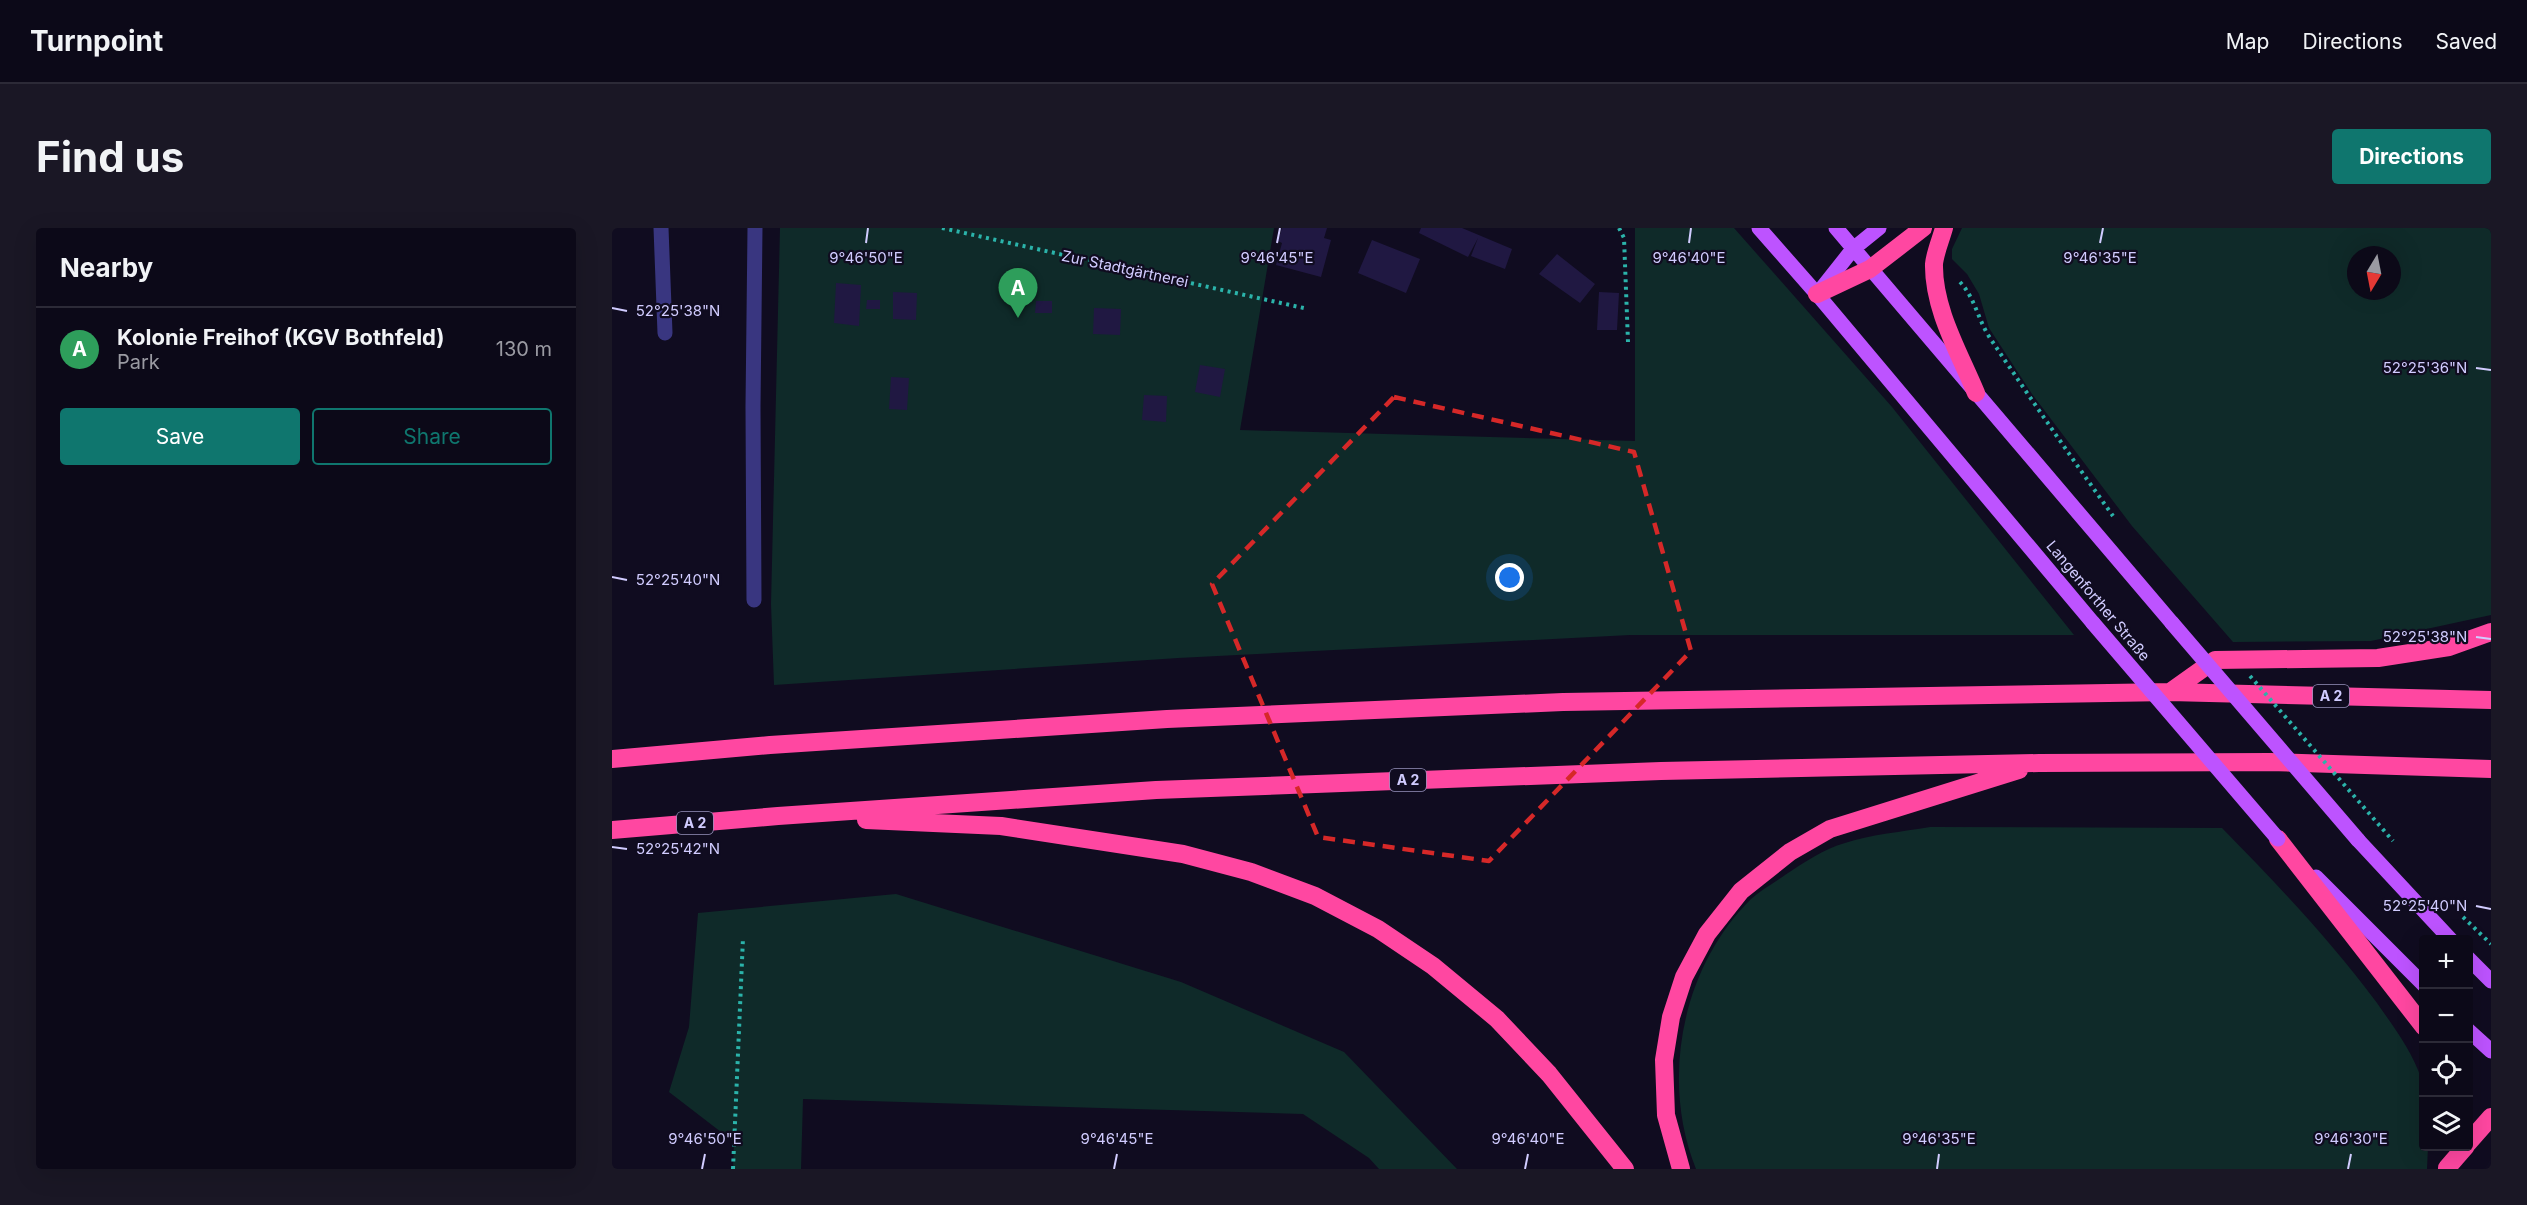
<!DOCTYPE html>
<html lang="en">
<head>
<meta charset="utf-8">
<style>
  body { margin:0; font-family:Inter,sans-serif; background:#1a1725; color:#f1f3f6 }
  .controls { position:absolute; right:18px; bottom:18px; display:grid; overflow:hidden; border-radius:6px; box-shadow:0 6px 24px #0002 }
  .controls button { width:54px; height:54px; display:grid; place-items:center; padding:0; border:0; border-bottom:2px solid #2c2a37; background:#0c0918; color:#f1f3f6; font:30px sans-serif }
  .compass { position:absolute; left:1735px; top:18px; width:54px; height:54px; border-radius:50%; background:#0c0918; box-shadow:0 6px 24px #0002; rotate:190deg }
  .you { position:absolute; left:898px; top:350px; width:21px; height:21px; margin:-15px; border:4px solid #fff; border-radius:50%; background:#1a73e8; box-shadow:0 0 0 9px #1a73e833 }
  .badge { display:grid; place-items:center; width:39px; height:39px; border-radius:50%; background:#0f766e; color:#fff; font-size:20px; font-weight:700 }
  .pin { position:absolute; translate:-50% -50px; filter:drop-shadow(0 2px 3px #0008) }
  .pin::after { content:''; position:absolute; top:32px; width:21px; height:18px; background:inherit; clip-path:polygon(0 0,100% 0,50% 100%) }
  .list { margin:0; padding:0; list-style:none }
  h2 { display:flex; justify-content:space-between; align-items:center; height:78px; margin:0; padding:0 24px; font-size:26px }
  h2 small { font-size:20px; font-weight:400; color:#9a9aa2 }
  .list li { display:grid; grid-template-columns:39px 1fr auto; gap:18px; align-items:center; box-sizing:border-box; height:84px; padding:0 24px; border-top:2px solid #2c2a37 }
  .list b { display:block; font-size:22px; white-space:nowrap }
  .list p { margin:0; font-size:20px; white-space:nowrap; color:#9a9aa2 }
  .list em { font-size:20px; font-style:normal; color:#9a9aa2 }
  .actions { display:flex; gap:12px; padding:18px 24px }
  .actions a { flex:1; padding:14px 0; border:2px solid #0f766e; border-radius:6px; text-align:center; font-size:21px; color:#0f766e }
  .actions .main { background:#0f766e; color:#fff }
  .icon { flex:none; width:33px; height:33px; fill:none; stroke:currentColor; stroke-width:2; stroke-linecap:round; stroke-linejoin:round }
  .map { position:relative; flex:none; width:1879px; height:941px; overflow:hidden; border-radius:6px }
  header { display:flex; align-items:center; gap:36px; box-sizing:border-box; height:84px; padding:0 30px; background:#0c0918; border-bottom:2px solid #2c2a37 }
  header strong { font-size:28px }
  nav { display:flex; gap:33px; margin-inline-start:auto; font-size:21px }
  .intro { display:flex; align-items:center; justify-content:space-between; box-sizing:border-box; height:144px; padding:0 36px }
  h1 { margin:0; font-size:42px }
  .button { padding:15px 27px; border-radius:6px; background:#0f766e; color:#fff; font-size:21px; font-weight:700 }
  main { display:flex; gap:36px; padding:0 36px }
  aside { flex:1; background:#0c0918; border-radius:6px; box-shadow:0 6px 24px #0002 }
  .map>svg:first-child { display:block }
  .green { fill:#0f2a29; fill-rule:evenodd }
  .building { fill:#201842 }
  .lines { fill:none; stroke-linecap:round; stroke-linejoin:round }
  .path { stroke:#2bb3aa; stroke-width:4; stroke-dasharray:3 4.5; stroke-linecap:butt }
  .minor { stroke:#393680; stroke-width:15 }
  .major { stroke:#bd53ff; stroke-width:15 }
  .highway { stroke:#ff47a1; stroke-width:18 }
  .path-bridge { stroke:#2bb3aa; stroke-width:4; stroke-dasharray:3 4.5; stroke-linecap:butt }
  .major-bridge { stroke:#bd53ff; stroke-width:15 }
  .marked { fill:none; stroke:#d62828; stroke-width:4.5; stroke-dasharray:12 8; stroke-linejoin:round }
  .ticks { fill:none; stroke:#d1ccff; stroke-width:2 }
  .labels { text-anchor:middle; stroke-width:4.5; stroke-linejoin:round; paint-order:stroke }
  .shield { fill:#100c20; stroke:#9792bc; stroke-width:1.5 }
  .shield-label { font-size:14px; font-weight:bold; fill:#d1ccff }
  .street-label { font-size:15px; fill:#d1ccff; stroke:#100c20 }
  .ticks-label { font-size:15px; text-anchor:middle; fill:#d1ccff; stroke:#100c20; stroke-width:4.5; stroke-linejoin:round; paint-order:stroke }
</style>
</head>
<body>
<header>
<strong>Turnpoint</strong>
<nav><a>Map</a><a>Directions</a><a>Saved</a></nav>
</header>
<div class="intro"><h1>Find us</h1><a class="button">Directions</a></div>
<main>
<aside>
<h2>Nearby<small></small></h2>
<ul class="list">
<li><span class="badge" style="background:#2e9e5b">A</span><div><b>Kolonie Freihof (KGV Bothfeld)</b><p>Park</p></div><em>130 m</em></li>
</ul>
<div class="actions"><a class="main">Save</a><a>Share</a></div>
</aside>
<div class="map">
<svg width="1879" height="941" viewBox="0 0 1879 941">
  <rect width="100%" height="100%" fill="#100c20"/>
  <path class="green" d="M168 0H662L628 202 1023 213V0H1122L1280 179 1462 407H1018L566 430 162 457 159 376Z
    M1350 0H1879V387L1759 413 1621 414 1520 298 1420 166 1377 100 1367 66 1355 46 1340 31V21ZM1744 27H1780V63H1744Z
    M1318 599 1610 600C1665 656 1718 712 1765 775 1781 798 1800 823 1809 850 1815 871 1812 897 1812 918L1816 919 1815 941H1084C1048 851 1070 739 1139 671 1149 662 1162 655 1173 647 1191 635 1212 621 1233 615 1260 606 1290 604 1318 599Z
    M284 666 569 754 732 824 845 941H767L757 930 691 886 191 871 189 941H121L122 914 57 864 77 799 86 685Z"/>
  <path class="building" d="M670 0H715L712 10 719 12 709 49 664 37 670 15 666 13Z
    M809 0H850L900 21 893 41 859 28 866 10 856 29 807 5Z
    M760 12 808 31 794 65 746 45Z
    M945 26 983 56 968 75 927 46Z
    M224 55 249 57 247 98 222 95Z
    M281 64 305 65 304 92 281 91Z
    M987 64 1007 65 1005 102H985Z
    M255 72H268V81H254Z
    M424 73H440V85H423Z
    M482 80 509 81 508 107 481 106Z
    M588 137 613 141 608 169 583 164Z
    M279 149 297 150 295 182 277 181Z
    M532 167 555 168 554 194 530 192Z"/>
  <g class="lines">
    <path class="path" d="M330 0 696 81
      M1007 0 1012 10 1016 114
      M1348 54C1363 70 1366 92 1378 110 1418 170 1459 229 1501 288
      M1851 689 1879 716
      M121 941 131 710"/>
    <path class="minor" d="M49 0 53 105
      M142 372 141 179 143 0"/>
    <path class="major" d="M1147 0 1205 66 1481 395
      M1224 0 1560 395
      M1207 64 1241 21 1267 0
      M1746 612 1839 712
      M1704 649 1812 757
      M1856 730 1879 753
      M1856 802 1879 823"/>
    <path class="highway" d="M1332 0C1329 11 1323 25 1322 36 1321 81 1348 126 1364 165
      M1205 66 1258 41 1311 0
      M1558 464 1603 432 1766 430 1837 419 1879 404
      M0 531 158 517 555 491 951 474 1558 464 1879 472
      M254 592 389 598 571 626 639 644 703 668 766 701 821 738 885 791 937 846 1013 941
      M0 602 166 588 544 562 1049 543 1427 535 1658 534 1879 541
      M1666 611 1812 799
      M1856 915 1879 889
      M1835 940 1854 918
      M1069 941 1054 887 1052 832 1059 789 1072 749 1095 706 1129 663 1178 624 1218 601 1407 542"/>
    <path class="path-bridge" d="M1638 448 1781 613"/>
    <path class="major-bridge" d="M1481 395 1666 611
      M1560 395 1746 612"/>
  </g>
  <path class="marked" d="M782 169 1022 224 1079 423 877 633 706 609 600 356Z"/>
  <path class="ticks" d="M254 15 256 0M665 15 668 0M1077 15 1079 0M1488 15 1491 0M0 80 15 83M1864 140 1879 142M0 349 15 352M1864 409 1879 411M0 619 15 621M1864 678 1879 681M90 941 93 926M502 941 505 926M913 941 916 926M1325 941 1327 926M1736 941 1739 926"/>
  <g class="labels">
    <g class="shield">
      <rect x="1701" y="457" width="36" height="22" rx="4.5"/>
      <rect x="778" y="541" width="36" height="22" rx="4.5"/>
      <rect x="65" y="584" width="36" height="22" rx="4.5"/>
    </g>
    <g class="shield-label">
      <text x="1719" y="473">A 2</text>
      <text x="796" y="557">A 2</text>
      <text x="83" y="600">A 2</text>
    </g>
    <g class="street-label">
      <text transform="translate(513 41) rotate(12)" y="5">Zur Stadtgärtnerei</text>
      <text transform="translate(1486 373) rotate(50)" y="5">Langenforther Straße</text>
    </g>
  </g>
  <g class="ticks-label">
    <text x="254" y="35">9°46'50"E</text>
    <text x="665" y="35">9°46'45"E</text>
    <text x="1077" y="35">9°46'40"E</text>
    <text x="1488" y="35">9°46'35"E</text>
    <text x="66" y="88">52°25'38"N</text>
    <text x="1813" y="145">52°25'36"N</text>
    <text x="66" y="357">52°25'40"N</text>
    <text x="1813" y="414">52°25'38"N</text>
    <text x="66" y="626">52°25'42"N</text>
    <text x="1813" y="683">52°25'40"N</text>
    <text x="93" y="916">9°46'50"E</text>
    <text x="505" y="916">9°46'45"E</text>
    <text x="916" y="916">9°46'40"E</text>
    <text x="1327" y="916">9°46'35"E</text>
    <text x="1739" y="916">9°46'30"E</text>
  </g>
</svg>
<div class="controls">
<button>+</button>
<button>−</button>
<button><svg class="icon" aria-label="locate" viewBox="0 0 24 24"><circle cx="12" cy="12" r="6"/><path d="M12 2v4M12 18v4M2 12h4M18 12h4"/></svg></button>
<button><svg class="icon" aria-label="layers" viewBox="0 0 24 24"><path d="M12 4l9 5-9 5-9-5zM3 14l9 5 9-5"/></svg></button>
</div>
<svg class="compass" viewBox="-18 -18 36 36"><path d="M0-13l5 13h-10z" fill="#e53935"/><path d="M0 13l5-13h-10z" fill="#9a9aa2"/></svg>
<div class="you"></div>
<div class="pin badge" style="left:406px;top:90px;background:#2e9e5b">A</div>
</div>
</main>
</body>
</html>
